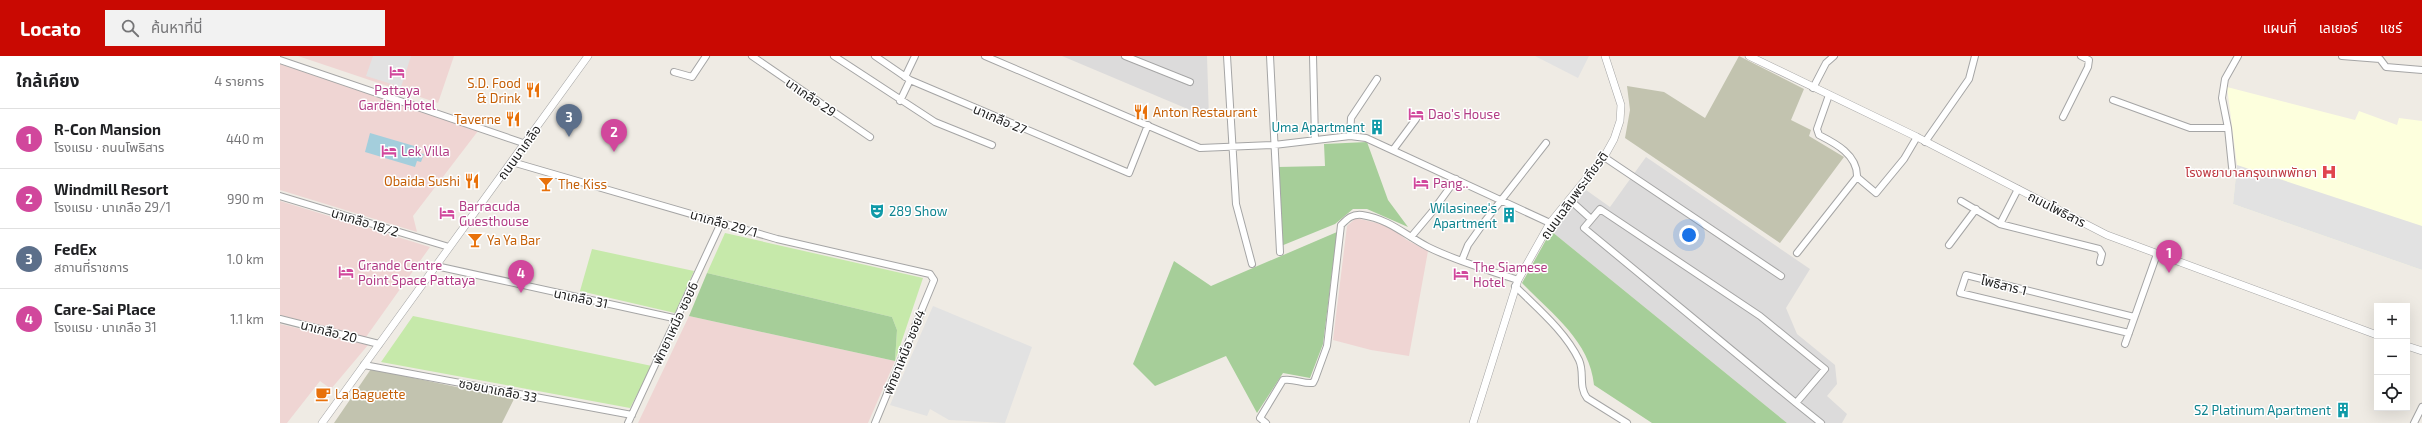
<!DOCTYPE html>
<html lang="th">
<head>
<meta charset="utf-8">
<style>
  body { margin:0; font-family:"Exo 2","Noto Sans Thai",sans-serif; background:#f2f2f2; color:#202124 }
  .controls { position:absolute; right:12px; bottom:12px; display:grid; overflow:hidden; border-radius:0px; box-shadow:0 4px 16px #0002 }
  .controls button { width:36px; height:36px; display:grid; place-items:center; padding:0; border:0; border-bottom:1px solid #e0e0e0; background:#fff; color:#202124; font:20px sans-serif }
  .you { position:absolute; left:1409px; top:179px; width:14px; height:14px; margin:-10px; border:3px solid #fff; border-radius:50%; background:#1a73e8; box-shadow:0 0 0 6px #1a73e833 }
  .badge { display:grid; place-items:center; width:26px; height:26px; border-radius:50%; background:#c90902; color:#fff; font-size:13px; font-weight:700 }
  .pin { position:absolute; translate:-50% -33px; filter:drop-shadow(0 1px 2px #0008) }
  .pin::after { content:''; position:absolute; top:21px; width:14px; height:12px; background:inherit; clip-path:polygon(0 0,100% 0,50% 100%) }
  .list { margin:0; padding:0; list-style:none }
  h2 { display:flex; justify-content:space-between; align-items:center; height:52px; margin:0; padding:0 16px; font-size:17px }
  h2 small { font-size:13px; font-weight:400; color:#757577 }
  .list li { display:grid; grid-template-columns:26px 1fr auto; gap:12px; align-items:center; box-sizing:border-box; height:60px; padding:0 16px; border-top:1px solid #e0e0e0 }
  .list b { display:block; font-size:15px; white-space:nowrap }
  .list p { margin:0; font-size:13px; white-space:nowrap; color:#757577 }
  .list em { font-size:13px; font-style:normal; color:#757577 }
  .icon { flex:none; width:22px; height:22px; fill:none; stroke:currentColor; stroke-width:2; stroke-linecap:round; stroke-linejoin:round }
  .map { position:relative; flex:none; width:2142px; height:367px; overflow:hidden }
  header { display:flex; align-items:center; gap:24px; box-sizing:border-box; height:56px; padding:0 20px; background:#c90902; color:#fff }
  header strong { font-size:19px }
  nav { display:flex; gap:22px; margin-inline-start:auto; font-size:14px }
  .search { width:280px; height:36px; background:#f2f2f2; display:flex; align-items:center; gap:10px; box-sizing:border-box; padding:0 14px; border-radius:0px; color:#757577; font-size:15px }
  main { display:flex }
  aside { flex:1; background:#fff }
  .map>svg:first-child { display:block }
  .residential { fill:#dcdbdb }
  .commercial { fill:#efd5d3 }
  .education { fill:#fdffdd }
  .construction { fill:#c2c3af }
  .grass { fill:#c6e9aa }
  .forest { fill:#a6ce99 }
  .parking { fill:#e2e2e2 }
  .water { fill:#a4cedc }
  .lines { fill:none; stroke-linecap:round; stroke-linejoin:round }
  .minor-casing { stroke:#a5a5a5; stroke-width:8 }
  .tertiary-casing { stroke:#a5a5a5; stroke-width:8 }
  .minor { stroke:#fff; stroke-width:6 }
  .tertiary { stroke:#fff; stroke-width:7 }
  .labels { text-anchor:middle; stroke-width:3; stroke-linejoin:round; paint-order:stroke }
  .food-label { font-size:13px; fill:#c56008; stroke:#fff; text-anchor:start }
  .hotel-label { font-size:13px; fill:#b23c85; stroke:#fff; text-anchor:start }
  .street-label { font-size:13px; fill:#1e1e1e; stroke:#fff }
  .culture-label { font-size:13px; fill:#0d838f; stroke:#fff; text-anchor:end }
  .health-label { font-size:13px; fill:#be3a42; stroke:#fff; text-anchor:end }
</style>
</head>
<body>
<header>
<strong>Locato</strong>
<div class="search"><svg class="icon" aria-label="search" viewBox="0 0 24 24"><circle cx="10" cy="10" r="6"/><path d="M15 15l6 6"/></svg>ค้นหาที่นี่</div>
<nav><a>แผนที่</a><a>เลเยอร์</a><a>แชร์</a></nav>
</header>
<main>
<aside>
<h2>ใกล้เคียง<small>4 รายการ</small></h2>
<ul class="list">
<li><span class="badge" style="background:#d1479c">1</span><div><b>R-Con Mansion</b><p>โรงแรม · ถนนโพธิสาร</p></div><em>440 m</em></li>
<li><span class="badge" style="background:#d1479c">2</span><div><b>Windmill Resort</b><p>โรงแรม · นาเกลือ 29/1</p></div><em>990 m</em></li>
<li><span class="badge" style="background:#5c6f8a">3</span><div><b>FedEx</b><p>สถานที่ราชการ</p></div><em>1.0 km</em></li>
<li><span class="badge" style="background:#d1479c">4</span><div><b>Care-Sai Place</b><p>โรงแรม · นาเกลือ 31</p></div><em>1.1 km</em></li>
</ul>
</aside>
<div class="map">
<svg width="2142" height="367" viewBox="0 0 2142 367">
  <rect width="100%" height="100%" fill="#efebe4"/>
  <path class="residential" d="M782 0H927L929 62Z
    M1366 101 1530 213 1506 252 1517 278 1555 309 1557 328 1547 340 1567 358 1562 367H1507L1271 175 1292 147 1306 134 1330 151Z"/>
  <path class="commercial" d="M18 0H174L158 47Z
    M0 8 198 75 133 160 137 176 0 134Z
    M0 145 150 191 86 281 0 259Z
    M1076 162 1109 170 1127 184 1148 195 1129 300 1091 294 1053 284 1067 170Z
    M409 260 615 305 588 367H358Z
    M0 268 88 289 51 333 40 325 7 367H0Z"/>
  <path class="education" d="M1947 31 2075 64 2079 55 2117 69 2119 62 2142 65V214L1953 148 1957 109Z"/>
  <path class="construction" d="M1459 0 1524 33 1511 64 1531 74 1529 80 1564 101 1500 187 1345 82 1350 54 1347 30 1384 36 1425 62Z
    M91 313 234 343 222 367H54Z"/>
  <path class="grass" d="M445 177 643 222 615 305 617 274 612 261 427 217Z
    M312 193 414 215 395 257 300 235Z
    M133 260 372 310 350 352 101 306Z"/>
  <path class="forest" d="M1087 86 1108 144 1128 171 1087 153H1073L1055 168 1001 190 998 111 1045 110 1044 88Z
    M1271 175 1507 367H1372L1314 329C1310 285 1271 257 1242 227Z
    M1057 176 1043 288 1030 322 1003 317 977 357 946 300 875 330 853 308 894 205 931 230Z
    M427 217 612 261 617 274 615 305 409 260Z"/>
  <path class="parking" d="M93 0H131L121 31 86 20Z
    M1255 0H1309L1298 22Z
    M1957 109 2142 170V214L1953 148Z
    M653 250 752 291 725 367 669 364 650 353 647 360 610 349Z"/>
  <path class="water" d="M90 77 141 92 139 97 144 98 141 106 137 105 135 111 85 96Z"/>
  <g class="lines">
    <g class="minor-casing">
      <path id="minor" d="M472 0 590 81
        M554 0 655 66 712 89
        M595 0 630 24 849 117 868 69
        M705 0 920 92 994 89 1070 80 1086 82 1270 167
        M845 0 910 26
        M947 0 956 148 972 208
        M990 0 1000 196
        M1033 0 1035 84
        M2062 0 2100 3 2106 11 2142 14
        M0 4 246 88
        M394 16 412 21 426 0
        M625 21 635 0
        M1533 32 1546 7 1554 0
        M1549 39 1537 73 1539 79C1555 87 1578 99 1577 121
        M1833 44 1910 72H1948
        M620 45 630 24
        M1783 61 1808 11 1809 4 1801 0
        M1070 80 1071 62 1097 23
        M1645 86 1689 23 1695 0
        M1113 94 1136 63
        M1324 101 1501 220
        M232 106 497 183 650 218 654 224 595 367
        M1952 111 1948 72 1942 42 1945 23 1958 0
        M0 140 169 191
        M1290 144 1311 163
        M1681 145 1720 168 1819 193 1822 198 1820 206
        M1720 168 1738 133
        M1131 181 1152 156 1176 123
        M1669 189 1696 153
        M1517 197 1577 121 1596 137 1624 103 1637 81
        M1182 204 1188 189 1205 165 1266 87
        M156 210 398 263
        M1235 230C1257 252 1285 275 1299 304 1305 317 1298 330 1307 342L1347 367
        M0 263 99 288
        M1849 277 1680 237 1686 219 1854 261
        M1845 288 1877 198
        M84 309 352 359
        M1516 347 1545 313 1480 260 1320 153 1304 172 1516 347 1541 367
        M348 367 441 167
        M986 367 980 362 1003 324C1014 322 1022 328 1033 327L1035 323 1047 290 1061 169C1068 162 1072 158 1082 159 1109 163 1125 179 1148 191 1176 205 1208 214 1238 224
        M2134 367 2142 351"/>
    </g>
    <g class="tertiary-casing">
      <path id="tertiary" d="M1469 0 1637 81 1827 179 2097 279
        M2127 290 2142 295
        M42 367 308 0
        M1193 367 1238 224 1270 167 1324 101 1334 83 1340 65 1341 49 1325 0"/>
    </g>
    <use href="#minor" class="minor"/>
    <use href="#tertiary" class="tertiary"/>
  </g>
  <defs>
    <g id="hotel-bare" transform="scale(1.2)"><path d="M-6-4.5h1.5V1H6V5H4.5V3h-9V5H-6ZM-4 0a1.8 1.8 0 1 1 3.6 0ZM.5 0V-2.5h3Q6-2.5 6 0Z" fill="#d1479c" stroke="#fff" stroke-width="2.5" paint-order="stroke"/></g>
    <g id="restaurant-bare" transform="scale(1.2)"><path d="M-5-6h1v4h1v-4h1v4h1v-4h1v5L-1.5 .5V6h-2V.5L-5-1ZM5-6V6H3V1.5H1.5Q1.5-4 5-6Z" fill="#e8710a" stroke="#fff" stroke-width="2.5" paint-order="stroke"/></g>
    <g id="building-bare" transform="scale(1.2)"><path d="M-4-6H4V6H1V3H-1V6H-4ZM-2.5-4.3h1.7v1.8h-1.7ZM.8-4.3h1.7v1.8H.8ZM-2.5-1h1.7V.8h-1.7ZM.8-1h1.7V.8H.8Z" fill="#0f9aa8" stroke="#fff" stroke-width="2.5" paint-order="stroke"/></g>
    <g id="hospital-bare" transform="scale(1.2)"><path d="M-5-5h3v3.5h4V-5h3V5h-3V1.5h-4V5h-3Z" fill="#e0444e" stroke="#fff" stroke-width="2.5" paint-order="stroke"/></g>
    <g id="bar-bare" transform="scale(1.2)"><path d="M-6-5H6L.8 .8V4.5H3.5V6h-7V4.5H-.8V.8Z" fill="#e8710a" stroke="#fff" stroke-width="2.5" paint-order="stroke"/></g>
    <g id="theatre-bare" transform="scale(1.2)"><path d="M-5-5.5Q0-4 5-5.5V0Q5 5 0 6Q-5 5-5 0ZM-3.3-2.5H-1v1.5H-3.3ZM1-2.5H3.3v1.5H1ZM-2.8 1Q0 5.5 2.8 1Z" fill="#0f9aa8" stroke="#fff" stroke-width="2.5" paint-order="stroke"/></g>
    <g id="cafe-bare" transform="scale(1.2)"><path d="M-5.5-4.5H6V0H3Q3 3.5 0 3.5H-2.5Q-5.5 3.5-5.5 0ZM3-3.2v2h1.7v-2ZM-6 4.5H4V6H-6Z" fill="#e8710a" stroke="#fff" stroke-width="2.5" paint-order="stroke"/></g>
  </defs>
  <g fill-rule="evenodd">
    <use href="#hotel-bare" x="117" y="16"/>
    <use href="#restaurant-bare" x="253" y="34"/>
    <use href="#restaurant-bare" x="861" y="56"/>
    <use href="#hotel-bare" x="1136" y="58"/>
    <use href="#restaurant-bare" x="233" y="63"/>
    <use href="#building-bare" x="1097" y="71"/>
    <use href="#hotel-bare" x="109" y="95"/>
    <use href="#hospital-bare" x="2049" y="116"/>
    <use href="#restaurant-bare" x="192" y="125"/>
    <use href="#hotel-bare" x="1141" y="127"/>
    <use href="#bar-bare" x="266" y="128"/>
    <use href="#theatre-bare" x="597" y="155"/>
    <use href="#hotel-bare" x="167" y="157"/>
    <use href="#building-bare" x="1229" y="159"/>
    <use href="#bar-bare" x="195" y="184"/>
    <use href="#hotel-bare" x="66" y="216"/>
    <use href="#hotel-bare" x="1181" y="218"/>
    <use href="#cafe-bare" x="43" y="338"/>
    <use href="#building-bare" x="2063" y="354"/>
  </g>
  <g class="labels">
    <g class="food-label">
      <text x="241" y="32" text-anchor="end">S.D. Food<tspan x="241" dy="15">&amp; Drink</tspan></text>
      <text x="873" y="61">Anton Restaurant</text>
      <text x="221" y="68" text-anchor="end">Taverne</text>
      <text x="180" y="130" text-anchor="end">Obaida Sushi</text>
      <text x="278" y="133">The Kiss</text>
      <text x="207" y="189">Ya Ya Bar</text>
      <text x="55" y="343">La Baguette</text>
    </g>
    <g class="hotel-label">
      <text x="117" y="39" text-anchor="middle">Pattaya<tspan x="117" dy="15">Garden Hotel</tspan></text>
      <text x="1148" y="63">Dao's House</text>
      <text x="121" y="100">Lek Villa</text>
      <text x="1153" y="132">Pang..</text>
      <text x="179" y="155">Barracuda<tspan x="179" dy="15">Guesthouse</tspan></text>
      <text x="78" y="214">Grande Centre<tspan x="78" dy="15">Point Space Pattaya</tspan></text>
      <text x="1193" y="216">The Siamese<tspan x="1193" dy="15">Hotel</tspan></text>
    </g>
    <g class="street-label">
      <text transform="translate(531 41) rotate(34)" y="5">นาเกลือ 29</text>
      <text transform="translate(720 63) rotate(23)" y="5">นาเกลือ 27</text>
      <text transform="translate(239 96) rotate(-54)" y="5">ถนนนาเกลือ</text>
      <text transform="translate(1294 139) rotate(-54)" y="5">ถนนเฉลิมพระเกียรติ</text>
      <text transform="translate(1777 153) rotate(27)" y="5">ถนนโพธิสาร</text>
      <text transform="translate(85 166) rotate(17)" y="5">นาเกลือ 18/2</text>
      <text transform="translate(444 167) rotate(16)" y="5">นาเกลือ 29/1</text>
      <text transform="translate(1724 229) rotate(14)" y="5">โพธิสาร 1</text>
      <text transform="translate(301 242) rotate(12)" y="5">นาเกลือ 31</text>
      <text transform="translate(395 267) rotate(-65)" y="5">พัทยาเหนือ ซอย6</text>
      <text transform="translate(49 275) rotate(14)" y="5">นาเกลือ 20</text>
      <text transform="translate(624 296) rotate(-68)" y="5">พัทยาเหนือ ซอย4</text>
      <text transform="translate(218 334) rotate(11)" y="5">ซอยนาเกลือ 33</text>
    </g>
    <g class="culture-label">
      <text x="1085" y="76">Uma Apartment</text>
      <text x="1217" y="157">Wilasinee's<tspan x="1217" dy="15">Apartment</tspan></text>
      <text x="609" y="160" text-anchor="start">289 Show</text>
      <text x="2051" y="359">S2 Platinum Apartment</text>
    </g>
    <g class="health-label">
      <text x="2037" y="121">โรงพยาบาลกรุงเทพพัทยา</text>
    </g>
  </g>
</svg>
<div class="controls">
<button>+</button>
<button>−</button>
<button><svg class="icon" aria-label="locate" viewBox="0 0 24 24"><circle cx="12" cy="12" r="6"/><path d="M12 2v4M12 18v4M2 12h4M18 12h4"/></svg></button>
</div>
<div class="you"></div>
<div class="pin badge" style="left:1889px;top:217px;background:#d1479c">1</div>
<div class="pin badge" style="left:334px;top:96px;background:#d1479c">2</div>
<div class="pin badge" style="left:289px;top:81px;background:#5c6f8a">3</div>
<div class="pin badge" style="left:241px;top:237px;background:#d1479c">4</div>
</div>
</main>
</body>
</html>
